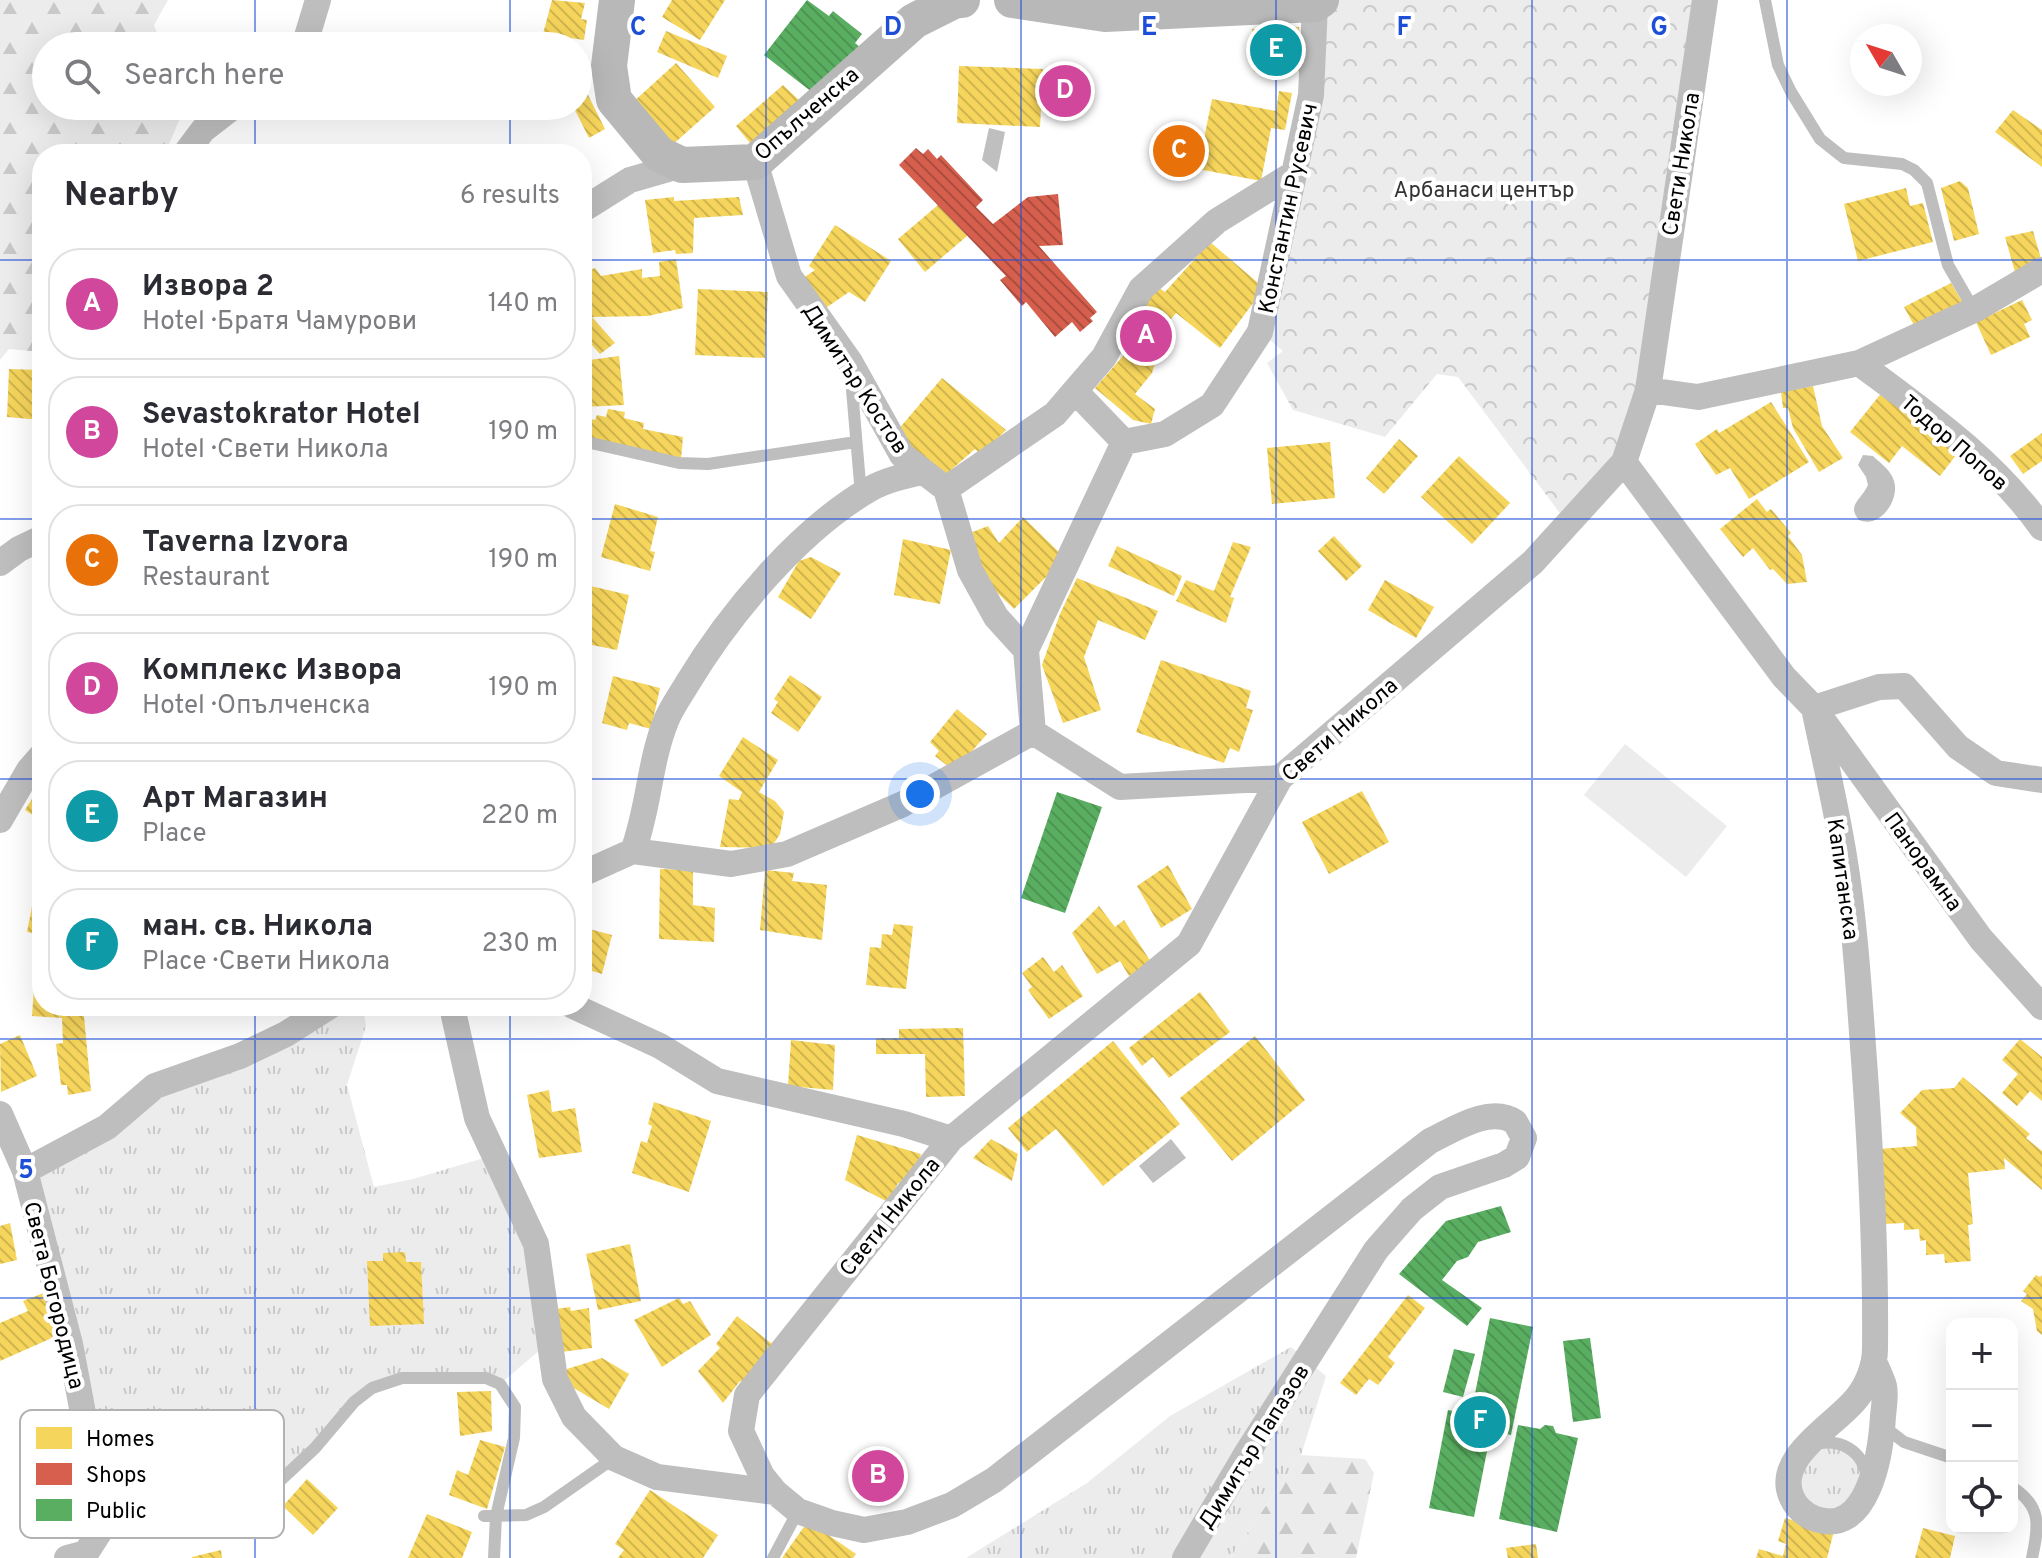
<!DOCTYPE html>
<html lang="en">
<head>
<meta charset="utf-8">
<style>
  body { margin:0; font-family:Overpass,sans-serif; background:#f7f7f7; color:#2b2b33 }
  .controls { position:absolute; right:24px; bottom:24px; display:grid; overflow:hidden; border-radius:16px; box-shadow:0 8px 32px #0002 }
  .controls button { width:72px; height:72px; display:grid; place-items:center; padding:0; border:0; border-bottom:2px solid #e1e1e2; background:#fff; color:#2b2b33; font:40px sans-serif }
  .compass { position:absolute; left:1850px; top:24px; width:72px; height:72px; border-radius:50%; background:#fff; box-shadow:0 8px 32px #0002; rotate:309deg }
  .you { position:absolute; left:920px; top:794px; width:28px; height:28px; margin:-20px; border:6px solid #fff; border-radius:50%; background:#1a73e8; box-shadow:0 0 0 12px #1a73e833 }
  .badge { display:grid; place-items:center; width:52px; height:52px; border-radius:50%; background:#0f766e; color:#fff; font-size:26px; font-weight:700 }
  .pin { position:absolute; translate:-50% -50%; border:4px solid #fff; box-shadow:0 2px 8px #0006 }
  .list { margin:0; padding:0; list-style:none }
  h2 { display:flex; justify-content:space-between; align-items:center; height:104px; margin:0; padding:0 32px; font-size:34px }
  h2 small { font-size:26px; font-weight:400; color:#7c7c81 }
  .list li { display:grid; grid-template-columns:52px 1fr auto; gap:24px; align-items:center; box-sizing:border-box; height:112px; margin:0 16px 16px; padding:0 16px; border:2px solid #e1e1e2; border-radius:32px }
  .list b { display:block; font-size:30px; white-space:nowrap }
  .list p { margin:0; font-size:26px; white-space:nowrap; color:#7c7c81 }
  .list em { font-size:26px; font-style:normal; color:#7c7c81 }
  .icon { flex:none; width:44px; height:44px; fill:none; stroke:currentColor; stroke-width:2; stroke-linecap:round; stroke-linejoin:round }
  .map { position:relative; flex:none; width:2042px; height:1558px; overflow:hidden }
  .search { position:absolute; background:#fff; box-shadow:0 8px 32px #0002; left:32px; top:32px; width:560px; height:88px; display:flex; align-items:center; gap:20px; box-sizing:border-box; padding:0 28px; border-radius:44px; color:#7c7c81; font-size:30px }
  .panel { position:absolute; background:#fff; box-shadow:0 8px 32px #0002; left:32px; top:144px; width:560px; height:872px; border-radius:32px }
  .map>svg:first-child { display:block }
  .grass { fill:url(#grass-tufts) }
  .forest { fill:url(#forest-firs) }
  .park { fill:url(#park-crowns) }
  .pitch { fill:#ececec }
  .water { fill:#bfbfbf }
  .homes { fill:url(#homes-back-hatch) }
  .shops { fill:url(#shops-back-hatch) }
  .public { fill:url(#public-back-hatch) }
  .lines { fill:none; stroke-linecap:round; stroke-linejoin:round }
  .lane { stroke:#bebebe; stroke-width:12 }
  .street { stroke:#bebebe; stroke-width:26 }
  .secondary { stroke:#b8b8b8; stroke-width:36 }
  .grid { fill:none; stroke:#1d4ed8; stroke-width:2; stroke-opacity:0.55 }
  .labels { text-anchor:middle; stroke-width:8; stroke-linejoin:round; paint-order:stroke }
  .street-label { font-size:22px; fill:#000; stroke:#fff }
  .park-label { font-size:22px; fill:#333; stroke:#fff }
  .key { fill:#fff; stroke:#b2b2b2; stroke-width:2 }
  .key-label { font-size:22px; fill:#000 }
  .grid-label { font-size:26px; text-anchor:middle; font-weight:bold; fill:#1d4ed8; stroke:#fff; stroke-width:8; stroke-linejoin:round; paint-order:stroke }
</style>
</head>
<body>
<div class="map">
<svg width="2042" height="1558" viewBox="0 0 2042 1558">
  <defs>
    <pattern id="grass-tufts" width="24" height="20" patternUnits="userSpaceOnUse" patternTransform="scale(2)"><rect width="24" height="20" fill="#ececec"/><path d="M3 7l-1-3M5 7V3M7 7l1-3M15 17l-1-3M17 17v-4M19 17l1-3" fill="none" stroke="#c9c9c9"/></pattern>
    <pattern id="forest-firs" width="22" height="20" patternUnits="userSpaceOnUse" patternTransform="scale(2)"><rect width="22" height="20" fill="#ececec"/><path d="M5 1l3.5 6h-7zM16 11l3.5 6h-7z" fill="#c9c9c9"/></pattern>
    <pattern id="park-crowns" width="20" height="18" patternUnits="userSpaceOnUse" patternTransform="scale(2)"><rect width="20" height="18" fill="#ececec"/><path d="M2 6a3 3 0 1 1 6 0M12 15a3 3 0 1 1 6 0" fill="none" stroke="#c9c9c9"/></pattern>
    <pattern id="homes-back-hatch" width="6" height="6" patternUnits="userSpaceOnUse" patternTransform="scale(2)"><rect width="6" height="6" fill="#f6d55c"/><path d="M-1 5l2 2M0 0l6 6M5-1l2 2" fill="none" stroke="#d1b54e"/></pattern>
    <pattern id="shops-back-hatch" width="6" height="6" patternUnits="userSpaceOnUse" patternTransform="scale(2)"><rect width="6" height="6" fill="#d6604d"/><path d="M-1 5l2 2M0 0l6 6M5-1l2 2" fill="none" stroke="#ab4d3e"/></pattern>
    <pattern id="public-back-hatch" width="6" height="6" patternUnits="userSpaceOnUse" patternTransform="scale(2)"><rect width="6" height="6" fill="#5aae61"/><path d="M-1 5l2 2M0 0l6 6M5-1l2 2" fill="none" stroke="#4c9452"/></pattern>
  </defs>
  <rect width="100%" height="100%" fill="#fff"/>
  <path class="grass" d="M330 1006H363L366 1026 347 1085 374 1187 413 1179 494 1155 536 1244 548 1343 500 1384 402 1378 372 1388 279 1483 233 1511 173 1500 101 1512 25 1171Z
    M1291 1347 1326 1376 1301 1455 1230 1558H966L1087 1483 1170 1416Z
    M1823 1442 1860 1457 1865 1496 1809 1517 1791 1468Z"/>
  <path class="forest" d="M0 0H168L154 25 162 46H46V106H185L165 154H42V352L9 349 0 360Z
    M1301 1455 1365 1459 1374 1473 1356 1558H1230Z"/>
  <path class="park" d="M1321 0H1705L1624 462 1568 524 1458 377 1437 374 1385 437 1293 410 1267 363 1283 351 1260 332Z"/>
  <path class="pitch" d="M1625 744 1727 826 1686 877 1584 795Z"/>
  <path class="water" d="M989 128 1005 132 997 172 982 160Z
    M1863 455 1873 456C1880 463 1891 470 1894 481 1900 500 1880 529 1859 520 1846 505 1862 499 1868 485L1866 477 1858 465Z
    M1171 1139 1186 1158 1153 1183 1139 1166Z"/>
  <path class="homes" d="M552 0 585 3 581 19 587 20 584 40 543 34Z
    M672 0H725L700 40 662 17Z
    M1299 27 1300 71 1254 72 1252 29Z
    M666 31 727 56 718 78 657 52Z
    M676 63 715 107 670 147 631 104Z
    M959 66 1043 69 1040 127 957 123Z
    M578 75 605 129 589 138 573 106H578Z
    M783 85 801 102 750 143 736 126Z
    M1279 91 1292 93 1285 130 1271 128 1261 181 1198 169 1212 99 1276 111Z
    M2013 110 2042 130V167L1995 132Z
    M1960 181 1968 188 1979 234 1954 241 1941 188Z
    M1906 188 1910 206 1923 203 1933 242 1858 261 1844 204Z
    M674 197V201L739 197 743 215 694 218 693 253 676 254 675 250 653 253 645 200Z
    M938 205 967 236 925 272 898 239Z
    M835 225 891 261 865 302 849 292 817 314 796 283 815 270 809 266Z
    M2033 231 2042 262 2015 272 2005 237Z
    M1210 242 1264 288 1220 348 1176 313 1167 324 1152 373 1135 394 1155 409 1151 424 1133 420 1095 388 1123 356 1140 302 1159 288 1165 292Z
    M676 259 683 308 648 316 592 317 615 343 600 354 582 334V273L595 268 601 276 642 269V278L660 276 659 262Z
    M1951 283 1963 303 1915 327 1904 307Z
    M698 289 768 292 765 358 695 355Z
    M2022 300 2032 320 2024 324 2030 337 1991 355 1976 322Z
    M619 356 624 405 582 407V361Z
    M9 369 42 370V420L7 417Z
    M942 378 1006 430 981 455 975 449 943 477 908 450 897 431Z
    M1813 386 1822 426 1843 458 1819 472 1793 428 1788 408H1783L1781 392Z
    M1887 386 1960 450 1940 476 1902 446 1889 463 1850 432Z
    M1771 402 1809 462 1749 499 1730 468 1716 475 1695 444 1717 429 1719 433Z
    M608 409 625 412 624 418 644 423 643 429 683 437 681 459 582 439V417L595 420 597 415 606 417Z
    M2042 433V461L2023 474 2010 456Z
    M1399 439 1418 456 1384 494 1366 478Z
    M1330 442 1335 498 1272 504 1267 448Z
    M1459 456 1510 503 1472 544 1421 497Z
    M1757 499 1767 512 1771 509 1791 533 1788 536 1802 555 1807 582 1787 584 1773 569 1770 570 1753 548 1743 557 1720 529Z
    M615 504 658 517 650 551 655 552 650 571 601 557Z
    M1023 517 1065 558 1014 609 973 569 970 533 988 526 999 543Z
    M1334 536 1362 566 1346 581 1318 551Z
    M903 539 951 550 940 604 894 595Z
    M1233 542 1251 547 1230 597 1234 598 1226 623 1176 601 1186 580 1214 591Z
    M1117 546 1182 576 1174 596 1108 566Z
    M811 557 841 573 811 619 778 597 799 561Z
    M38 571H42V656H34Z
    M1077 578 1158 611 1145 640 1098 620 1084 657 1101 710 1063 723 1042 665 1060 614Z
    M1385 580 1434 607 1416 638 1368 610Z
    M582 584 629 595 617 650 582 643Z
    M1161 660 1251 691 1246 708 1253 710 1239 752 1230 748 1224 763 1136 732Z
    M790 675 822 697 798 732 771 713 778 702 774 699Z
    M613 676 660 688 651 729 629 723 627 730 602 723Z
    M957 709 987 734 959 766 949 767 935 756 939 751 930 742Z
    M743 737 778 760 759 792 775 801 784 812 780 834 771 848 720 847 729 799 739 800 742 792 719 776Z
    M42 783V821L25 810Z
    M1362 791 1389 842 1329 874 1302 822Z
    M1168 865 1192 909 1161 928 1137 886Z
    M660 869 693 870V905L715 908 714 942 659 939Z
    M765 870 794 873 792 881 827 885 822 940 760 930Z
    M38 876 42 877V935L27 932Z
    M1099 906 1115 927 1124 920 1151 962 1129 976 1120 961 1097 974 1072 933Z
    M894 924 913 926 906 989 866 985 870 947 881 948 882 934 892 935Z
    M582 927 612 935 602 974 582 968Z
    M1043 957 1054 972 1062 965 1083 996 1049 1019 1028 990 1032 987 1022 973Z
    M35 975H42V1006H83L91 1091 68 1095 67 1085H61L56 1044 63 1043 62 1018 32 1016Z
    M1200 992 1230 1032 1169 1078 1153 1057 1142 1066 1129 1048Z
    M963 1028 965 1096 926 1097 925 1054H876V1038H899V1029Z
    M20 1035 37 1076 1 1092 0 1044Z
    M1255 1036 1305 1100 1232 1161 1180 1098Z
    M2020 1039 2042 1057V1101L2030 1091 2017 1106 2002 1093 2018 1074 2002 1060Z
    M791 1040 835 1045 833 1090 788 1086Z
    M1113 1041 1180 1124 1103 1186 1056 1129 1027 1152 1008 1128Z
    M1963 1077 2030 1134 2026 1138 2042 1151V1190L2004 1158 2005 1169 1968 1173 1973 1224 1968 1225 1971 1261 1945 1263 1944 1254 1926 1255V1240L1920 1241 1919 1229 1904 1230V1223L1884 1224 1879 1149 1917 1146 1916 1127 1900 1113 1922 1090 1954 1088Z
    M549 1090 552 1112 575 1108 582 1152 539 1158 527 1095Z
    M654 1102 711 1121 689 1192 632 1173 641 1141 647 1143 652 1126 648 1124Z
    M857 1135 921 1154 910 1186 898 1183 888 1202 845 1180Z
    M991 1139 1018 1154 1012 1181 973 1158Z
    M10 1223 17 1260 0 1264V1226Z
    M630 1244 641 1301 598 1310 586 1254Z
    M405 1252 406 1262H421L424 1324 370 1326 367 1261H383V1253Z
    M2036 1275 2040 1277 2042 1275V1335L2037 1331 2033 1309 2021 1301 2027 1294 2023 1291Z
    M46 1292 61 1334 0 1361V1323L28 1311 23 1301Z
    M1408 1295 1425 1308 1388 1357 1395 1363 1378 1385 1369 1379 1356 1395 1340 1383Z
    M679 1298 683 1304 690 1301 711 1335 662 1367 634 1320Z
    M570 1307 571 1311 589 1308 592 1348 561 1352 556 1309Z
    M737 1316 776 1347 746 1386 740 1381 723 1403 698 1371 720 1348 716 1344Z
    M602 1358 629 1374 609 1409 562 1381 567 1369Z
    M491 1391 492 1431 460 1436 457 1392Z
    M480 1440 505 1447 487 1509 449 1495 457 1470 468 1475Z
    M307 1479 338 1508 313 1535 283 1506Z
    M650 1490 718 1535 703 1558H618L624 1550 615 1544Z
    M427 1514 472 1532 462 1558H408Z
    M1785 1518 1834 1531 1827 1558H1756L1759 1549 1783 1556 1786 1544 1778 1541Z
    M808 1521 856 1554 853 1558H782Z
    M1923 1528 1955 1536 1950 1558H1915Z
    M1536 1544 1538 1558H1508L1506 1548Z
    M221 1550 222 1558H192V1557Z"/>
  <path class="shops" d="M916 148 923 154 928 149 937 159 941 155 983 200 976 207 993 224 1028 197 1058 194 1063 245 1039 246 1097 312 1090 318 1093 321 1080 332 1072 322 1055 337 1026 302 1022 306 1000 280 1006 276 899 165Z"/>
  <path class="public" d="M807 0 829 16 833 11 862 34 855 43 860 47 821 99 764 55Z
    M1057 792 1102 807 1065 913 1021 898Z
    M1501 1206 1511 1232 1478 1242 1468 1257 1457 1261 1442 1280 1482 1308 1467 1326 1399 1274 1446 1221Z
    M1490 1318 1533 1327 1511 1435 1491 1431 1474 1517 1429 1508 1448 1410 1471 1414Z
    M1590 1338 1601 1418 1573 1422 1563 1341Z
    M1454 1349 1475 1354 1463 1397 1443 1392Z
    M1518 1425 1540 1429 1545 1425 1553 1426 1556 1433 1578 1438 1557 1532 1499 1519Z"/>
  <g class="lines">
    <path class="lane" d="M1765 0 1778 65 1791 92 1820 139 1844 158 1902 164 1914 170 1927 183 1948 265 1974 310
      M851 378 861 495
      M582 441 679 463 708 464 856 442
      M1883 1426 1904 1442 1952 1458
      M1813 1445C1839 1437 1863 1450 1867 1478
      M2012 1487C2042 1506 2039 1526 2032 1558
      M101 1512 144 1500H173L198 1508 233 1511 253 1506 315 1448 354 1402 372 1388 402 1378H486L500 1384 515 1407 514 1438 496 1516 494 1558
      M484 1516 526 1515 544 1507 614 1458
      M773 1558 798 1511"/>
    <path class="street" d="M302 46 305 43 318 0
      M185 154 203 130 234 106
      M755 162 789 276 850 362 902 455 946 489 970 570 996 617 1026 650 1033 732 1120 787 1280 778
      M582 210 630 180 682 165
      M1859 363C1926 413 1994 460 2042 528
      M1648 390 1698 397 1859 363 1974 310 2042 270
      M1075 391 1124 442
      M1624 462 1784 677 1814 708 1981 939 2042 1007
      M946 489 1055 414 1104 357 1141 289 1217 221 1293 174
      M0 563 19 549 42 538
      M1026 650 1124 442 1165 434 1212 405 1260 332 1311 95 1315 4
      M1814 708C1824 757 1836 806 1844 856 1855 923 1859 992 1864 1060 1871 1156 1876 1253 1875 1349 1875 1366 1867 1386 1856 1399 1834 1426 1773 1458 1792 1498 1796 1507 1804 1514 1813 1518 1869 1540 1881 1451 1883 1416 1884 1407 1886 1395 1884 1386 1882 1379 1878 1371 1875 1364
      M1814 708 1879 687 1904 686 1958 747 1996 773 2042 780
      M0 820 29 770 42 755
      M633 851 731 864 787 854 903 804 1033 732
      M582 874 633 851C649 809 649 763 666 721 671 708 680 696 687 684 729 614 799 530 870 489 886 480 904 476 922 472
      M456 1006 454 1016 477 1118 536 1244 555 1379 574 1417 614 1458 657 1477 775 1492
      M573 1006 660 1046 717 1081 904 1124 951 1139
      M0 1114 25 1171 70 1344 101 1509 100 1531 86 1553 67 1558
      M25 1171 107 1127 155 1086 240 1056 286 1034 330 1006
      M1185 1558 1245 1456 1376 1250 1412 1209 1440 1187 1504 1165 1517 1157 1524 1138 1515 1122C1490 1105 1453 1130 1430 1141L994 1480 952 1505 907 1522 864 1530 832 1523 798 1511 775 1492 762 1476 741 1431 747 1395 951 1139 1189 944 1280 778 1533 562 1624 462 1648 390 1705 0"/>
    <path class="secondary" d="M617 0 609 66 614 100 659 154 682 165 755 162 914 21 954 1 962 0
      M1012 0 1105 14 1315 4 1321 0"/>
  </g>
  <path class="grid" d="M255 0V46M510 0V46M766 0V1558M1021 0V1558M1276 0V1558M1532 0V1558M1787 0V1558M255 106V154M510 106V154M0 260H42M582 260H2042M0 519H42M582 519H2042M0 779H42M582 779H2042M255 1006V1558M510 1006V1558M0 1039H2042M0 1298H2042"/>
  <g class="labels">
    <g class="street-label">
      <text transform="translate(806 113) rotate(-41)" y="8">Опълченска</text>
      <text transform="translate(1680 164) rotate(-81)" y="8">Свети Никола</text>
      <text transform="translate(1287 208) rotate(-78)" y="8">Константин Русевич</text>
      <text transform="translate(856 378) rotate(57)" y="8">Димитър Костов</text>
      <text transform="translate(1955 442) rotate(41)" y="8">Тодор Попов</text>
      <text transform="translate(1339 729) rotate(-41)" y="8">Свети Никола</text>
      <text transform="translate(1924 861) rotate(54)" y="8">Панорамна</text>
      <text transform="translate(1844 879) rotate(82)" y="8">Капитанска</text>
      <text transform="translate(889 1216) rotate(-51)" y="8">Свети Никола</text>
      <text transform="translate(55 1295) rotate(76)" y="8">Света Богородица</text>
      <text transform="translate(1253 1446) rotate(-58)" y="8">Димитър Папазов</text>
    </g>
    <g class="park-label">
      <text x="1484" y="197">Арбанаси център</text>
    </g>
  </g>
  <rect x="20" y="1410" width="264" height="128" rx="12" class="key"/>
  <rect x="36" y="1427" width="36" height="22" fill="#f6d55c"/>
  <rect x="36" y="1463" width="36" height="22" fill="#d6604d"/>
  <rect x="36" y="1499" width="36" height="22" fill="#5aae61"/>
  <g class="key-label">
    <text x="86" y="1446">Homes</text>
    <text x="86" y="1482">Shops</text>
    <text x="86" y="1518">Public</text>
  </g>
  <g class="grid-label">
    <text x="638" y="35">C</text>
    <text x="893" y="35">D</text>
    <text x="1149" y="35">E</text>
    <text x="1404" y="35">F</text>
    <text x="1659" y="35">G</text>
    <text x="26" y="1178">5</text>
  </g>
</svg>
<div class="controls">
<button>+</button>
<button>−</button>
<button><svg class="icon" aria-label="locate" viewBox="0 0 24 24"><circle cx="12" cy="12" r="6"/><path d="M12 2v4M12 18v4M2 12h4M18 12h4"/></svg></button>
</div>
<svg class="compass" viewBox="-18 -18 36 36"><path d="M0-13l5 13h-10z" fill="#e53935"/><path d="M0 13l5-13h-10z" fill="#7c7c81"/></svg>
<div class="you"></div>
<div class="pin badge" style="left:1146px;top:336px;background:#d1479c">A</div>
<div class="pin badge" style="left:878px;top:1476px;background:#d1479c">B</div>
<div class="pin badge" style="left:1179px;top:151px;background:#e8710a">C</div>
<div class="pin badge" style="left:1065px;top:91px;background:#d1479c">D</div>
<div class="pin badge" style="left:1276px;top:50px;background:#0f9aa8">E</div>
<div class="pin badge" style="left:1480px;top:1422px;background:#0f9aa8">F</div>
<div class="search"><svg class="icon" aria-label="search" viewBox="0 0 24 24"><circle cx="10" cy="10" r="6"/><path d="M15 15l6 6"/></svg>Search here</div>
<section class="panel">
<h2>Nearby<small>6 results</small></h2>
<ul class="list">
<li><span class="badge" style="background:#d1479c">A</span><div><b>Извора 2</b><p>Hotel · Братя Чамурови</p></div><em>140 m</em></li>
<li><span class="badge" style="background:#d1479c">B</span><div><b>Sevastokrator Hotel</b><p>Hotel · Свети Никола</p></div><em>190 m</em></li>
<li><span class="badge" style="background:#e8710a">C</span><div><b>Taverna Izvora</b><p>Restaurant</p></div><em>190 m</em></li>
<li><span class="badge" style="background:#d1479c">D</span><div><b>Комплекс Извора</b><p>Hotel · Опълченска</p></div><em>190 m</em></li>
<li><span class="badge" style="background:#0f9aa8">E</span><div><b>Арт Магазин</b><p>Place</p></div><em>220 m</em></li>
<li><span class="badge" style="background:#0f9aa8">F</span><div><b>ман. св. Никола</b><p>Place · Свети Никола</p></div><em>230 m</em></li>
</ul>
</section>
</div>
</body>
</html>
